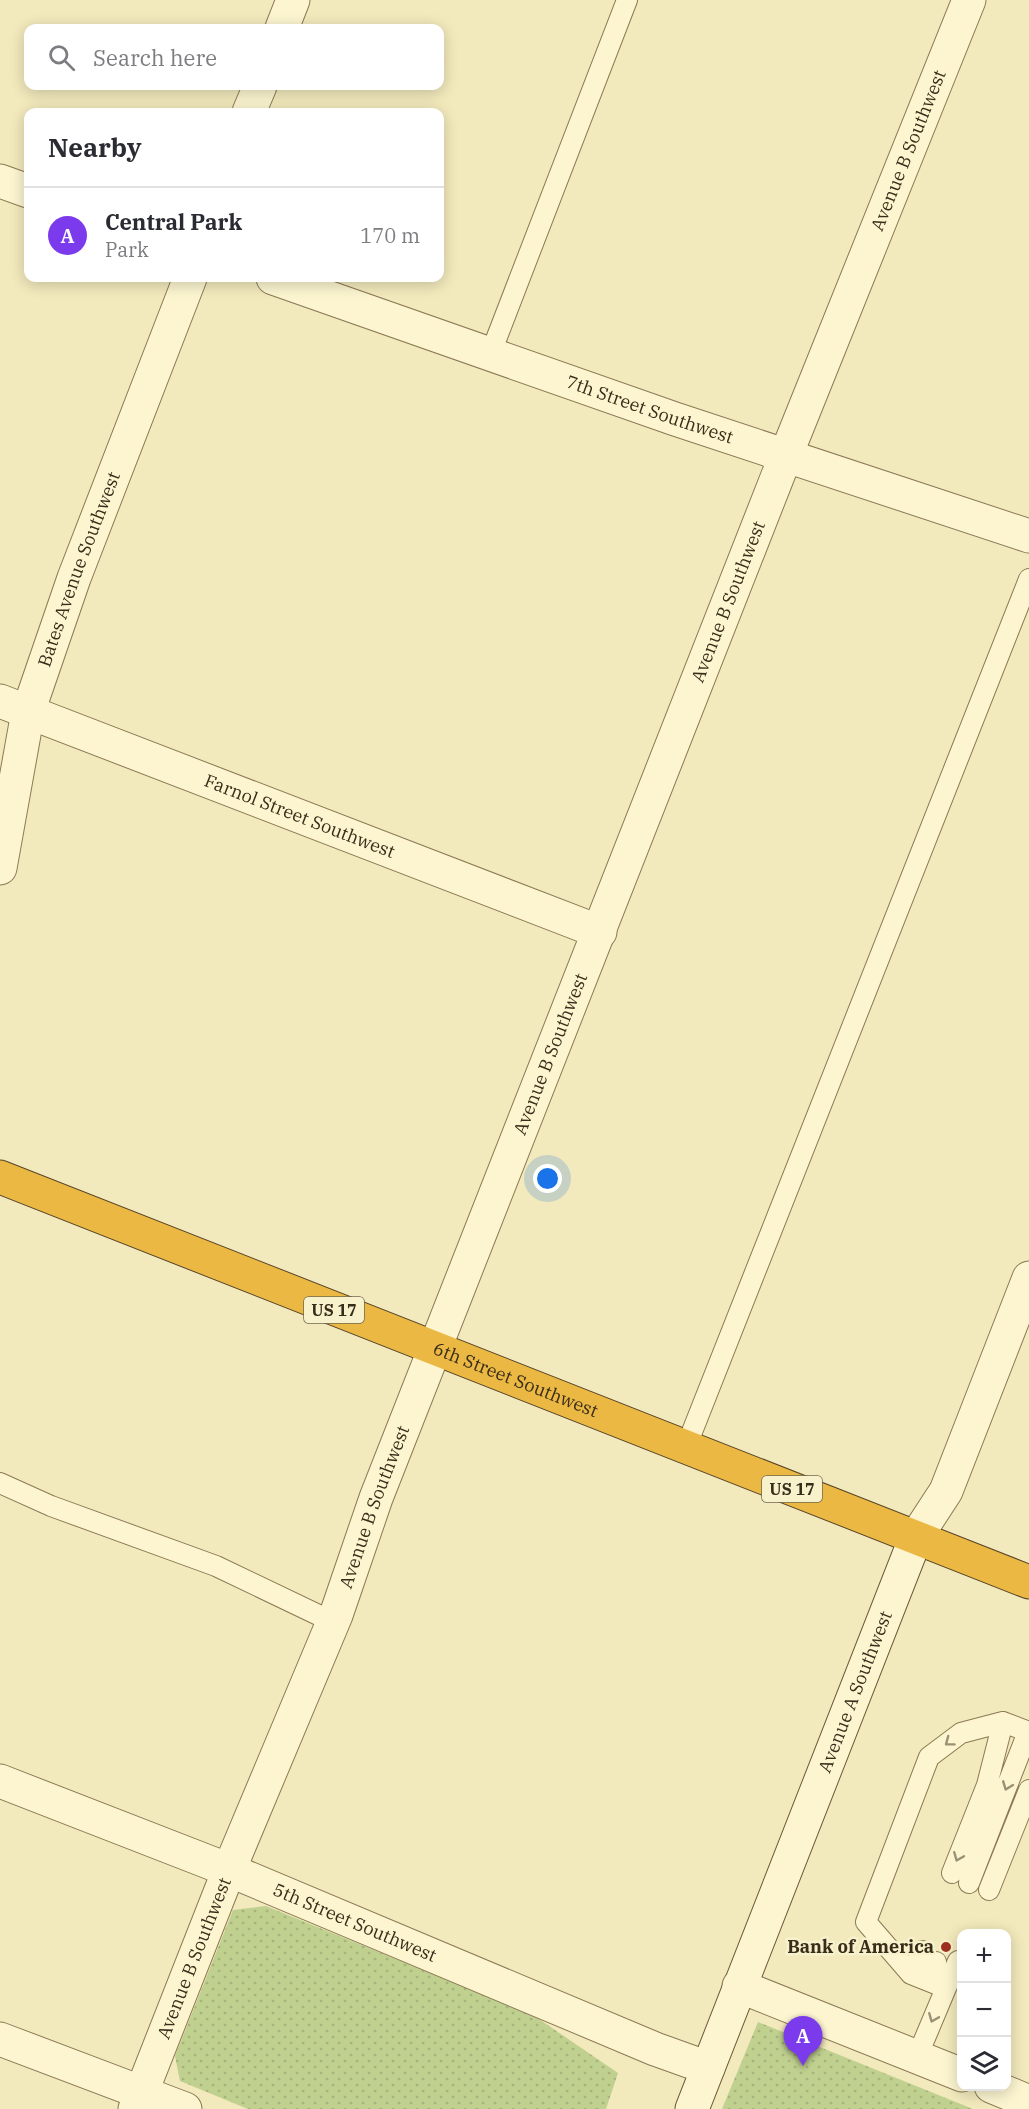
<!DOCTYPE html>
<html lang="en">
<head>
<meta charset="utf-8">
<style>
  body { margin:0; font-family:"IBM Plex Serif",serif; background:#f2f2f3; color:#2b2b33 }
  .controls { position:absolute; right:18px; bottom:18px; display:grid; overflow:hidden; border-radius:12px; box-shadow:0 3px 15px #0003 }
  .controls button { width:54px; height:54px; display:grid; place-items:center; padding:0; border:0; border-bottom:2px solid #e1e1e2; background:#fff; color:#2b2b33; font:30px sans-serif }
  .you { position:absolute; left:548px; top:1179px; width:21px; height:21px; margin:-15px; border:4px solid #fff; border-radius:50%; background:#1a73e8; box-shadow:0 0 0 9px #1a73e833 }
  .badge { display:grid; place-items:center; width:39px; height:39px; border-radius:50%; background:#7c3aed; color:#fff; font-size:20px; font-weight:700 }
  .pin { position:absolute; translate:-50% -50px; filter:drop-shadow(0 2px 3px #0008) }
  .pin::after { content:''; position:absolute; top:32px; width:21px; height:18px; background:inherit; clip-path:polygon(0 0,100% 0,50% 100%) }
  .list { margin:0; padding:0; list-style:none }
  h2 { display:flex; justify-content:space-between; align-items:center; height:78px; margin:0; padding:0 24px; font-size:26px }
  h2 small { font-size:20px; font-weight:400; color:#7c7c81 }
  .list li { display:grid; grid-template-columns:39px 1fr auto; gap:18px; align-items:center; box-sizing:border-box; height:96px; padding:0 24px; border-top:2px solid #e1e1e2 }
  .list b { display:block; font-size:22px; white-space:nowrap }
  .list p { margin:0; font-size:20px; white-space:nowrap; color:#7c7c81 }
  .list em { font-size:20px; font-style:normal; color:#7c7c81 }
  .icon { flex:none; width:33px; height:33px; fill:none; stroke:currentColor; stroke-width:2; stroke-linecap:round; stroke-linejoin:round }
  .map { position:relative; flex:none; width:1029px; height:2109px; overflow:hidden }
  .search { position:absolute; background:#fff; box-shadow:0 3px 15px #0003; left:24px; top:24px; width:420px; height:66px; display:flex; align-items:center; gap:15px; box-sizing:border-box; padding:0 21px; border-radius:12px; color:#7c7c81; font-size:22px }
  .panel { position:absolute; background:#fff; box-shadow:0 3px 15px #0003; left:24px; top:108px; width:420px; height:174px; border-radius:12px }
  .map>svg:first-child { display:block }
  .grass { fill:url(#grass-dots) }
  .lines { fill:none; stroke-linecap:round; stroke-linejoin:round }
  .lane-casing { stroke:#8b7954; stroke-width:22 }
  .street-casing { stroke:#8b7954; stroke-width:35 }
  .secondary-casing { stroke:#6c5937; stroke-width:35 }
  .highway-casing { stroke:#584529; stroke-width:35 }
  .lane { stroke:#fcf5d0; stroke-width:20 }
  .street { stroke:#fcf5d0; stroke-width:33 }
  .secondary { stroke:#fcf5d0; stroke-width:33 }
  .highway { stroke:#eab843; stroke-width:33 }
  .oneway { stroke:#9a9175 }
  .poi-dot { fill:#9f301f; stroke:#f8f2cc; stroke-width:2 }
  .labels { text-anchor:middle; stroke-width:5; stroke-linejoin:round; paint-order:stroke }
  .shield { fill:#f8f2cc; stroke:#72684f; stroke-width:1.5 }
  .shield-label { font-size:16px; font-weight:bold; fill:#382d1a }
  .street-label { font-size:18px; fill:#382d1a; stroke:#f8f2cc }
  .poi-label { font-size:18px; font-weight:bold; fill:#382d1a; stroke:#f8f2cc; text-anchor:end }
</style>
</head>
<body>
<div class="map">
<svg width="1029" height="2109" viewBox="0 0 1029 2109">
  <defs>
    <pattern id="grass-dots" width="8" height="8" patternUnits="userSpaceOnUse" patternTransform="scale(1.5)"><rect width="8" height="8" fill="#c0d08f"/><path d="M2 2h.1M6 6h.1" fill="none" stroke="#a6b37b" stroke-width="1.8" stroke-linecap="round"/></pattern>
  </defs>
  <rect width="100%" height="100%" fill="#f2e9bc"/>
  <path class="grass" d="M266 1906 533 2015 618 2073 606 2109H248L180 2081 175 2056 233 1910Z
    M758 2022 973 2109H722Z"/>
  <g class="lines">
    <g class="lane-casing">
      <path id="lane" d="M490 355 627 0
        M686 1447 1029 579
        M0 1483 51 1506 216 1566 333 1622
        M952 1873 987 1785 1003 1722
        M969 1883 1028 1732
        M989 1890 1029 1790
        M911 1974 922 1951
        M929 1981 936 1962
        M946 1988 958 1961
        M917 2057 946 1988 911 1974 866 1922 929 1757 961 1733 1003 1722 1029 1732"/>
    </g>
    <g class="street-casing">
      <g id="street">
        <path d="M282 28 293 0"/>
        <path d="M249 112 260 86"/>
        <path d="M0 181 28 191"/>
        <path id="s1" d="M273 278 675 419 1029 536"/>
        <path id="s2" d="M0 701 600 932"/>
        <path id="s3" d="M0 868 28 712 74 578 190 278"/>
        <path d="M916 1537 946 1491 1029 1278"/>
        <path id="s4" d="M0 1781 229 1870 655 2049 708 2068"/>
        <path d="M739 1986 962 2075"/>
        <path d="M0 2039 185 2109"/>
        <path d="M991 2086 1029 2102"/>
        <path id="s5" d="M135 2109 229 1870 336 1615 376 1498 786 455 969 0"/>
      </g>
    </g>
    <g class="secondary-casing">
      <g id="secondary">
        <path id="s6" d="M692 2109 916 1537"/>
      </g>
    </g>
    <g class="highway-casing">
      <g id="highway">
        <path id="s7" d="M0 1177 1029 1582"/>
      </g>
    </g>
    <use href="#lane" class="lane"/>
    <use href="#street" class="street"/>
    <use href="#secondary" class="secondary"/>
    <use href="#highway" class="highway"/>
  </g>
  <defs><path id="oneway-chevron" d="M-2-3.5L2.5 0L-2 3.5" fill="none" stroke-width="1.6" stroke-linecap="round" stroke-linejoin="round" transform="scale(1.5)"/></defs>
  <g class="oneway">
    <use href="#oneway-chevron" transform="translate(949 1742) rotate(143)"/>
    <use href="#oneway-chevron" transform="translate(1007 1786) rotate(111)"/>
    <use href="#oneway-chevron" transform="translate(958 1857) rotate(112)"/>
    <use href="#oneway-chevron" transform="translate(933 2018) rotate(112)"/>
  </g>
  <circle class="poi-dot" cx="946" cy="1947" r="6"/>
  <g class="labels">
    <g class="shield">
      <rect x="304" y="1297" width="60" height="26" rx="4.5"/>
      <rect x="762" y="1476" width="60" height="26" rx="4.5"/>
    </g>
    <g class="shield-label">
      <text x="334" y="1316">US 17</text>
      <text x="792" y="1495">US 17</text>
    </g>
    <g class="street-label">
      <text dy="6" stroke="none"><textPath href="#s5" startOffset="2106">Avenue B Southwest</textPath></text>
      <text dy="6" stroke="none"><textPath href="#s1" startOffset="399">7th Street Southwest</textPath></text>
      <text dy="6" stroke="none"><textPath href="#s3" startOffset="310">Bates Avenue Southwest</textPath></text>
      <text dy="6" stroke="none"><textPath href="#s5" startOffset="1620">Avenue B Southwest</textPath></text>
      <text dy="6" stroke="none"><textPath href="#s2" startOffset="321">Farnol Street Southwest</textPath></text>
      <text dy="6" stroke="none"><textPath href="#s5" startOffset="1134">Avenue B Southwest</textPath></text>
      <text dy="6" stroke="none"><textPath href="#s7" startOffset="554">6th Street Southwest</textPath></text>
      <text dy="6" stroke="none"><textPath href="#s5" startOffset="648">Avenue B Southwest</textPath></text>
      <text dy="6" stroke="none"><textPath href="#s6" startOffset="448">Avenue A Southwest</textPath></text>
      <text dy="6" stroke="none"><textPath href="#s4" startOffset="382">5th Street Southwest</textPath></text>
      <text dy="6" stroke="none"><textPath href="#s5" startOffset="162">Avenue B Southwest</textPath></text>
    </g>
    <g class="poi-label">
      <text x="934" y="1953">Bank of America</text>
    </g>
  </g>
</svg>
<div class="controls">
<button>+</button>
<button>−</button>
<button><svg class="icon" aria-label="layers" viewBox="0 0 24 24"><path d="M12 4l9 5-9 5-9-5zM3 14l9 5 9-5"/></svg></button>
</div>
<div class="you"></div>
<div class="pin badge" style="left:803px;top:2066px">A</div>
<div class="search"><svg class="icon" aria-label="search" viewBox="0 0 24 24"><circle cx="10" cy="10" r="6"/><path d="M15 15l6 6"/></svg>Search here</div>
<section class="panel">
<h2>Nearby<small></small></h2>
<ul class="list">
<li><span class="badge">A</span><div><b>Central Park</b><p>Park</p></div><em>170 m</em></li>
</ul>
</section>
</div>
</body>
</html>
